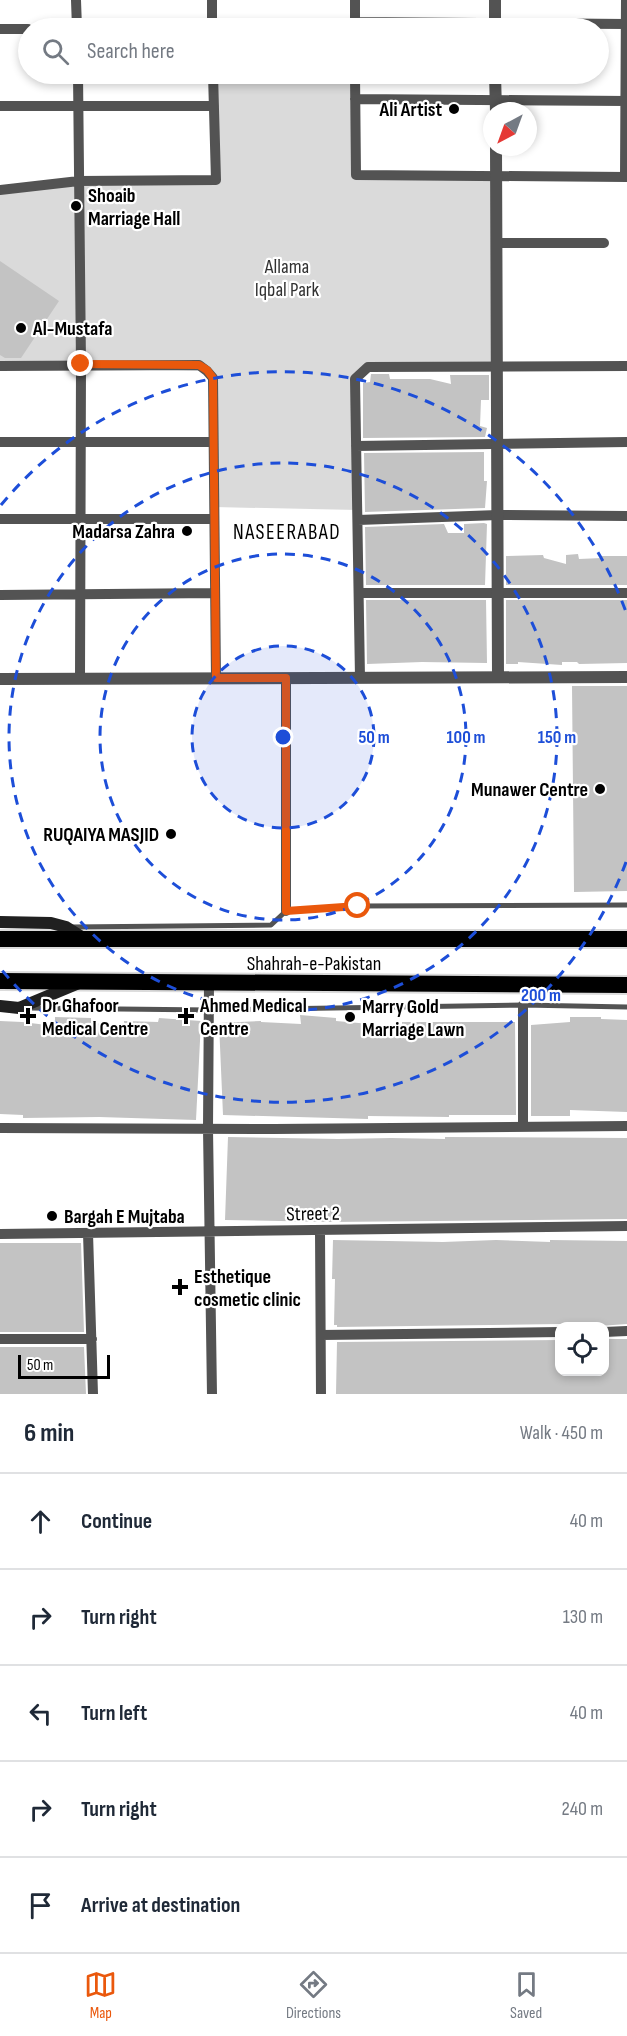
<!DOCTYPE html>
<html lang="en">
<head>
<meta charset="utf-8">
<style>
  body { margin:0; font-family:"Sofia Sans Condensed",sans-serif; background:#f2f2f3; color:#1f2937 }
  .controls { position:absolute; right:18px; bottom:18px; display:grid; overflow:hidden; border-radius:12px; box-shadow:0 3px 9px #0003 }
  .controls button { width:54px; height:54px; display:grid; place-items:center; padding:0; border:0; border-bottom:2px solid #e0e1e3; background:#fff; color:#1f2937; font:30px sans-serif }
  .compass { position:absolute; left:483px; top:102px; width:54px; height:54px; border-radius:50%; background:#fff; box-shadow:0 3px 9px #0003; rotate:221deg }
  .scale { position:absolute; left:18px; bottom:15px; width:92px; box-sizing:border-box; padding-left:6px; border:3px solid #000; border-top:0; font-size:16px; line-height:21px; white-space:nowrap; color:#000; -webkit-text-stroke:4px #fff; paint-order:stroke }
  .stop { position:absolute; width:18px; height:18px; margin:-14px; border:4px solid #ea580c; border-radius:50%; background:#fff }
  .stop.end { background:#ea580c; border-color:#fff; box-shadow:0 2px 6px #0008 }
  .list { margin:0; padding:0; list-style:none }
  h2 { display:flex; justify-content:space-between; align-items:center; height:78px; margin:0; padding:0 24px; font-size:26px }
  h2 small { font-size:20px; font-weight:400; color:#747a83 }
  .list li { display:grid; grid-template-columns:39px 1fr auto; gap:18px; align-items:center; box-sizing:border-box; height:96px; padding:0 24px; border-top:2px solid #e0e1e3 }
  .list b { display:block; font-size:22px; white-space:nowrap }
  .list em { font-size:20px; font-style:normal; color:#747a83 }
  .icon { flex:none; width:33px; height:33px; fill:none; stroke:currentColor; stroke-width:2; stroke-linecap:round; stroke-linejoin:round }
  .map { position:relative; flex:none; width:627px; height:1394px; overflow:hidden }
  .search { position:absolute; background:#fff; box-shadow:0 3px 9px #0003; left:18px; right:18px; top:18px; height:66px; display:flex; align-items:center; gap:15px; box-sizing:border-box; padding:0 21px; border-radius:33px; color:#747a83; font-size:22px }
  .sheet { height:558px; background:#fff }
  nav { display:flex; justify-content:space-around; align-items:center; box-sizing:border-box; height:84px; border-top:2px solid #e0e1e3; background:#fff; font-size:16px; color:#747a83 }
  nav a { display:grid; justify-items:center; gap:3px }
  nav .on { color:#ea580c }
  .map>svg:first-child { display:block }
  .green { fill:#dadada }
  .building { fill:#c3c3c3 }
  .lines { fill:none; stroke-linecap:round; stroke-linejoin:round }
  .trunk-casing { stroke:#dbdbdb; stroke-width:20 }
  .service { stroke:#535353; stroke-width:5 }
  .minor { stroke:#535353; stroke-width:10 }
  .tertiary { stroke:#535353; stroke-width:12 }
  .secondary { stroke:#202020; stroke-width:12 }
  .trunk { stroke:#000; stroke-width:16 }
  .route { stroke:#ea580c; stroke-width:8 }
  .ring { fill:none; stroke:#1d4ed8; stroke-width:3; stroke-dasharray:10 8 }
  .poi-dot { fill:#000; stroke:#fff; stroke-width:2 }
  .labels { text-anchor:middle; stroke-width:4.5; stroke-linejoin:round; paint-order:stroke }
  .poi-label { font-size:20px; font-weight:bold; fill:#000; stroke:#fff; text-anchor:start }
  .park-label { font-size:20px; fill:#313131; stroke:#fff }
  .street-label { font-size:20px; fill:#000; stroke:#fff }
  .neighbourhood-label { font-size:21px; letter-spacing:1.5px; fill:#000; stroke:#fff }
  .centre { fill:#1d4ed8; stroke:#fff; stroke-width:3 }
  .ring-label { font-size:18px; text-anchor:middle; font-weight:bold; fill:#1d4ed8; stroke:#fff; stroke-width:4.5; stroke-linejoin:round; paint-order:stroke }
</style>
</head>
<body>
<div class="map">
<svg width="627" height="1394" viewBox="0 0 627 1394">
  <rect width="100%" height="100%" fill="#fff"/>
  <path class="green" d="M213 74H355L356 175 496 177 497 367H368L359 373 358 510 214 507 213 378 207 371 0 364V190L215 180Z"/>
  <path class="building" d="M0 261 59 301 21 358H5L0 355Z
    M371 374H389L390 379H430L451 384 450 375H489V400H481L480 426 487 428 485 437 363 438V383L370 382Z
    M484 452V481H487L485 508 365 512 364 453Z
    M484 523 487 524 485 585H366L365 527 444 524 448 533H464V524Z
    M578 554 579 559 602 558V556H627V585H506V556L543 555 544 558 566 564V555Z
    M366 600H486L487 663 422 662 367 664Z
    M506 600H627V663L579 664 577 662H562V665L518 662V664H506Z
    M572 686H627V891L574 892Z
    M300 1015 336 1018V1021L370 1024V1028L402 1030V1022H515L516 1115H449V1117L368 1116V1119L223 1115 219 1023 261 1021V1022L301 1024Z
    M55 1017 91 1018V1023L124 1026V1021L158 1022 159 1018 201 1021 196 1120 99 1117 23 1118V1115L0 1114V1021L22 1022 55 1026Z
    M570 1017H601V1019L627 1020V1112L570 1110V1116H531V1025L570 1022Z
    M228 1137 338 1139 391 1138 445 1139V1137L627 1138V1219L332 1222 225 1220Z
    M333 1240 443 1242 496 1240 550 1242V1240L627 1241V1324L599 1326 560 1324 337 1327V1325H334L335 1279H332Z
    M0 1243H81L84 1332H0Z
    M604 1339H627V1394H336L337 1342 560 1340V1371H604Z
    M0 1347H84L86 1394H0Z"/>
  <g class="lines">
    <g class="trunk-casing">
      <path id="trunk" d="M0 939H627
        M0 981 627 985"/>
    </g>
    <path class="service" d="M71 927 271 925 286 911 358 906 627 905
      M29 1008 209 1010 523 1005 627 1007"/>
    <path class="minor" d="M76 0 77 28
      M212 0V28
      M355 0V28
      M355 22 627 24
      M0 29H28
      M78 74 81 364 80 679
      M355 74 356 175 627 177
      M355 99 627 101
      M0 106H214
      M625 177 626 0
      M0 190 79 181 216 180 213 74
      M496 243H604
      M0 366 199 365 207 371 213 378 216 678
      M0 442H213
      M356 446 627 442
      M0 519H214
      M358 520 498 515 627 516
      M359 593H627
      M0 595 215 593
      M360 678 355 379 368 367 627 366
      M286 911V678
      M209 983 208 1129 212 1394
      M523 1126V1005
      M0 1128 274 1129 627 1126
      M320 1231 321 1394
      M88 1233 93 1394
      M0 1234 627 1226
      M604 1332 627 1331
      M321 1335 560 1332
      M0 1339H92"/>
    <path class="tertiary" d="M495 0V28
      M495 74 496 111
      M496 147 498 677
      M0 679 627 677"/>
    <path class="secondary" d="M0 922 51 923 66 927 85 939
      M0 1006 19 1008 79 983"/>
    <use href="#trunk" class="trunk"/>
  </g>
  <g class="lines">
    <path class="route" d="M81 364 199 365 207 370 213 378 216 678H286V911L358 906"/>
  </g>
  <circle cx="283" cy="737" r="91" fill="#1d4ed8" fill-opacity=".12"/>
  <g class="ring">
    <circle cx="283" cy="737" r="91"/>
    <circle cx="283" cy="737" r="183"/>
    <circle cx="283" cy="737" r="274"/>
    <path d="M626 862A365 365 0 0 1 1 969M1 505A365 365 0 0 1 626 612"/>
  </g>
  <g class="poi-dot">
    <circle cx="454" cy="109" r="6"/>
    <circle cx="76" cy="206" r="6"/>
    <circle cx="21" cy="328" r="6"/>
    <circle cx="187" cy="531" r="6"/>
    <circle cx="600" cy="789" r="6"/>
    <circle cx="171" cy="834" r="6"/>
    <path d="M25 1007h6v6h6v6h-6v6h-6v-6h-6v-6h6z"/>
    <path d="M183 1007h6v6h6v6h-6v6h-6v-6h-6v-6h6z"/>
    <circle cx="350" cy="1017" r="6"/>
    <circle cx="52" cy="1216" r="6"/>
    <path d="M177 1278h6v6h6v6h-6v6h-6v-6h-6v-6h6z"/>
  </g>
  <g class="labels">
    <g class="poi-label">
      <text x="442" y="116" text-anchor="end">Ali Artist</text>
      <text x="88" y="202">Shoaib<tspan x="88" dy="23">Marriage Hall</tspan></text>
      <text x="33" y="335">Al-Mustafa</text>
      <text x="175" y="538" text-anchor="end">Madarsa Zahra</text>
      <text x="588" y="796" text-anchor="end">Munawer Centre</text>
      <text x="159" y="841" text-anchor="end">RUQAIYA MASJID</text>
      <text x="42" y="1012">Dr Ghafoor<tspan x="42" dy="23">Medical Centre</tspan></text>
      <text x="200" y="1012">Ahmed Medical<tspan x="200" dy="23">Centre</tspan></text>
      <text x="362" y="1013">Marry Gold<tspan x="362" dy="23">Marriage Lawn</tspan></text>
      <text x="64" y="1223">Bargah E Mujtaba</text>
      <text x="194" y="1283">Esthetique<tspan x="194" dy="23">cosmetic clinic</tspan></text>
    </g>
    <g class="park-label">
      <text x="287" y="273">Allama<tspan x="287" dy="23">Iqbal Park</tspan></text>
    </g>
    <g class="street-label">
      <text x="314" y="970">Shahrah-e-Pakistan</text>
      <text transform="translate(313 1213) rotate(-1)" y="7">Street 2</text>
    </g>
    <g class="neighbourhood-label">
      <text x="287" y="539">NASEERABAD</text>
    </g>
  </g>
  <circle cx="283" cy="737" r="9" class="centre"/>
  <g class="ring-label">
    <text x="374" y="743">50 m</text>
    <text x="466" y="743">100 m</text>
    <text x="557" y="743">150 m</text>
    <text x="541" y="1001">200 m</text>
  </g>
</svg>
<div class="controls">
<button><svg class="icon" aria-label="locate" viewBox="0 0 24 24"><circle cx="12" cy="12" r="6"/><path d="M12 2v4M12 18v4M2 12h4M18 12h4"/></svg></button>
</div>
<svg class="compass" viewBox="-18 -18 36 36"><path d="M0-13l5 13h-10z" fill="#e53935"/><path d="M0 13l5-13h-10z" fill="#747a83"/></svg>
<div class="scale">50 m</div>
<div class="stop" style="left:358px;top:906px"></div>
<div class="stop end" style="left:81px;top:364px"></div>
<div class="search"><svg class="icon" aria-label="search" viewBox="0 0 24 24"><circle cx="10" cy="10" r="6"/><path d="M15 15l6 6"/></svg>Search here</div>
</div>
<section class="sheet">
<h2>6 min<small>Walk · 450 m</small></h2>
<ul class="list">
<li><svg class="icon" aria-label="ahead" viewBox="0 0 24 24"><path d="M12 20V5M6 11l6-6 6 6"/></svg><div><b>Continue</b></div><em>40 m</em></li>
<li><svg class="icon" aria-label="right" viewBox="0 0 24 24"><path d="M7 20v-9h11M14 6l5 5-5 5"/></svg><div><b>Turn right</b></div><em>130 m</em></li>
<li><svg class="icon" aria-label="left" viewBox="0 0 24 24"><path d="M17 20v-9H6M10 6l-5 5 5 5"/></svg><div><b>Turn left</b></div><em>40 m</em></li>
<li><svg class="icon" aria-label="right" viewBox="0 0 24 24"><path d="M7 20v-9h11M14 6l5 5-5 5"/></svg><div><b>Turn right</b></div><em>240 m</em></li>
<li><svg class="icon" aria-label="arrive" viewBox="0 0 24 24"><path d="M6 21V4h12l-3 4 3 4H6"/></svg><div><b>Arrive at destination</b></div></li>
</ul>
</section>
<nav>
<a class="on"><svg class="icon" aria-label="map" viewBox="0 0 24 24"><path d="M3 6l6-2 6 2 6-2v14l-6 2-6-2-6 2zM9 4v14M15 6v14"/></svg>Map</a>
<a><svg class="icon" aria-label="directions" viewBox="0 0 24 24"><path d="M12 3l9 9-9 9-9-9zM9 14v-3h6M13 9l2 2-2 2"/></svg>Directions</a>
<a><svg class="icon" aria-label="saved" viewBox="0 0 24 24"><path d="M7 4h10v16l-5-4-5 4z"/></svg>Saved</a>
</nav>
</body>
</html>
